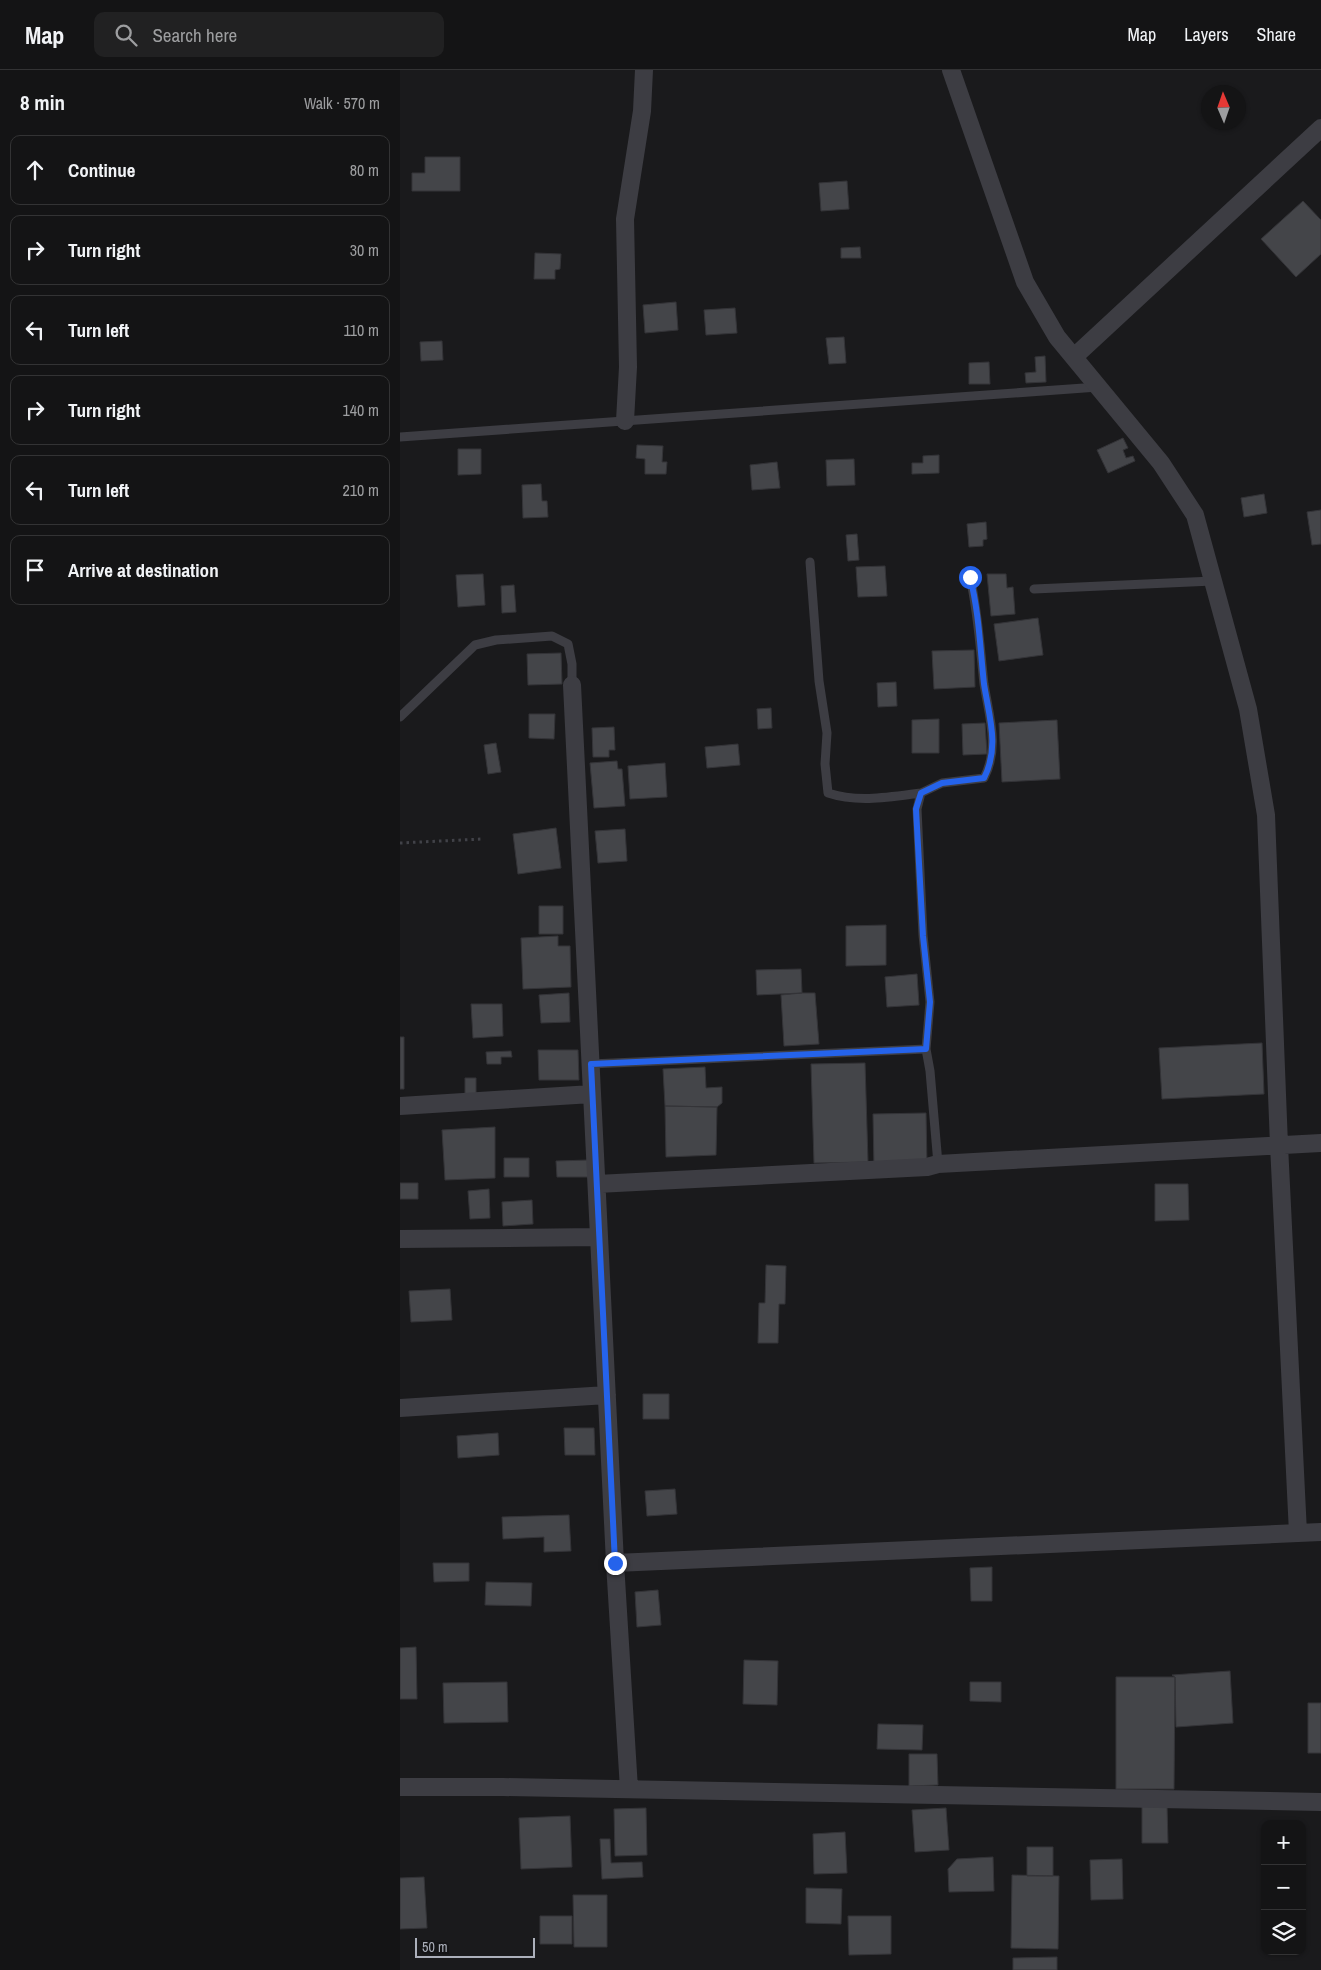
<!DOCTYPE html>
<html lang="en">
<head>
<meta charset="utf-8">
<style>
  body { margin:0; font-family:"Archivo Narrow",sans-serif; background:#212122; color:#f1f3f6 }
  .controls { position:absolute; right:15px; bottom:15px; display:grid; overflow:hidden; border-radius:10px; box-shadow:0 1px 4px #0004 }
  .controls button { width:45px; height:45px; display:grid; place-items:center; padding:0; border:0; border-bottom:1px solid #333334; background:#141415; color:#f1f3f6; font:25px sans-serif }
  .compass { position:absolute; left:801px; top:15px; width:45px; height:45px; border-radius:50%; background:#141415; box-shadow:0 1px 4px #0004; rotate:358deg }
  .scale { position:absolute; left:15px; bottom:12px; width:120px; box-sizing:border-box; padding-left:5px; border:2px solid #acb0bb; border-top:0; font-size:14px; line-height:18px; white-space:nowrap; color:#acb0bb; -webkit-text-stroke:4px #151517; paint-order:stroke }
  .stop { position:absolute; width:15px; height:15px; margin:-11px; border:4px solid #2563eb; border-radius:50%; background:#fff }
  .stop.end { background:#2563eb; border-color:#fff; box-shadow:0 1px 5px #0008 }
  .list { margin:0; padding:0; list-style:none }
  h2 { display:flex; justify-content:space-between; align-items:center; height:65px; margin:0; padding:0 20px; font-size:21px }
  h2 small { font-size:16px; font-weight:400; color:#9d9ea0 }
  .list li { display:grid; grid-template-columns:32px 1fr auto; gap:15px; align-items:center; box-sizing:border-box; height:70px; margin:0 10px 10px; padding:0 10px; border:1px solid #333334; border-radius:10px }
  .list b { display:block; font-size:19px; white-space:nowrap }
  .list em { font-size:16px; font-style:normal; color:#9d9ea0 }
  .icon { flex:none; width:28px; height:28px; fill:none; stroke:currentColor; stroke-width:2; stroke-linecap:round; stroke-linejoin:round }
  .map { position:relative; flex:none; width:921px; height:1900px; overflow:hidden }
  header { display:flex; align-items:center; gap:30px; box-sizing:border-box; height:70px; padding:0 25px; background:#141415; border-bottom:1px solid #333334 }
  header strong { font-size:24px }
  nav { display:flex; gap:28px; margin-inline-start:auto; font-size:18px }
  .search { width:350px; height:45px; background:#212122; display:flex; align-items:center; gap:12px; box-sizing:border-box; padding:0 18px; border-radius:10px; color:#9d9ea0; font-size:19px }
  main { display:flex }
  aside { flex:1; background:#141415 }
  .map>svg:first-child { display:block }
  .building { fill:#444549; stroke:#343438 }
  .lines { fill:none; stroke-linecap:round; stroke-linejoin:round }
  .path { stroke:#414248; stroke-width:3; stroke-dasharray:2.5 4; stroke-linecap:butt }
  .service { stroke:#3d3d43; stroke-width:9 }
  .minor { stroke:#3d3d43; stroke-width:18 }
  .route { stroke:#2563eb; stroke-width:6 }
</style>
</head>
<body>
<header>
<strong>Map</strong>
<div class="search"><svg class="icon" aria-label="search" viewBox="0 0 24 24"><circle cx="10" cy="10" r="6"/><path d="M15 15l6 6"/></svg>Search here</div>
<nav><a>Map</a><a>Layers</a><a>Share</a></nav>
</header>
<main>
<aside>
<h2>8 min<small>Walk · 570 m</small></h2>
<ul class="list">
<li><svg class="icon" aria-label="ahead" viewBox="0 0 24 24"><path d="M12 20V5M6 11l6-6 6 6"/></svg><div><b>Continue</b></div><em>80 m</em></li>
<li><svg class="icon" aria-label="right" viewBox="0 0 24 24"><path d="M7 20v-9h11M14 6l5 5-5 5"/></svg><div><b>Turn right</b></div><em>30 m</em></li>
<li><svg class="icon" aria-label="left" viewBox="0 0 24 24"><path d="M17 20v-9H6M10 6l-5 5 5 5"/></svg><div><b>Turn left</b></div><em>110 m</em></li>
<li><svg class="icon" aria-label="right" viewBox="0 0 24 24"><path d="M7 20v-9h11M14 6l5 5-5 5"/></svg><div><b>Turn right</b></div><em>140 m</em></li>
<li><svg class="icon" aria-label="left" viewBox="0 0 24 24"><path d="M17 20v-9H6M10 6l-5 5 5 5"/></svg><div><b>Turn left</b></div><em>210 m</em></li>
<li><svg class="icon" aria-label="arrive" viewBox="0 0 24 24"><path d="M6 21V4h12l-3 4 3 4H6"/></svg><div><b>Arrive at destination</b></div></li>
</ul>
</aside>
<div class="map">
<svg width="921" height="1900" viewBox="0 0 921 1900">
  <rect width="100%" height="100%" fill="#1a1a1c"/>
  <path class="building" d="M25 87H60V121H12V103H25Z
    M447 111 449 139 421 141 419 113Z
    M903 131 921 150V184L896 207 861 169Z
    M460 177 461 188H441V178Z
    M135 183 161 184 160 199 155 200V209H134Z
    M276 232 278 260 245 263 243 235Z
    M335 238 337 263 306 265 304 240Z
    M444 267 446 293 429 294 426 268Z
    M42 271 43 290 21 291 20 272Z
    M645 286 646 312 626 313 625 303 636 302 635 287Z
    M589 292 590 314H569V293Z
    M723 368 728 378 723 380 726 388 733 386 735 391 708 403 697 380Z
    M237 375 263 376 262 392H267L266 404H245V389L236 388Z
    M58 379H81V404L58 405Z
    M539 385V403L512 404V393H523V386Z
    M454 389 455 415 427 416 426 390Z
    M377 392 380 418 352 420 350 395Z
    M141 414 142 431H147L148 447 123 448 122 415Z
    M864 424 867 443 844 447 841 428Z
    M921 440V474L912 475 907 442Z
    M586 452 587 469 583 470V476L569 477 567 454Z
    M457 464 459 490 448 491 446 465Z
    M485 496 487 526 458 527 456 497Z
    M83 504 85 535 58 537 56 505Z
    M587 504H606L607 518 613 517 615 544 591 546Z
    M114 515 116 542 102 543 101 516Z
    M638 548 643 585 599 591 594 554Z
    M574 580 575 617 534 619 532 581Z
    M161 583 162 614 128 615 127 584Z
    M496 612 497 636 478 637 477 613Z
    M371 638 372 658 358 659 357 639Z
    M129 644H155L154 669 129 668Z
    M539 649V683H512V650Z
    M657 650 660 709 602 712 599 653Z
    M585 653 587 684 563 685 562 654Z
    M214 657 215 680H209V687H193L192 658Z
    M96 673 101 702 88 704 84 675Z
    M338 674 340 695 307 698 305 677Z
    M217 691 218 699H222L225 736 194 738 190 693Z
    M265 693 267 727 230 729 228 696Z
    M156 758 161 798 118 804 113 764Z
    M225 759 227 791 198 793 195 761Z
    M139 836H163V864H139Z
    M486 855V895L446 896V856Z
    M158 866V876H170L171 917 123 919 121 868Z
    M401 899 402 923 357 925 356 900Z
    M517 904 519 935 487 937 485 907Z
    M169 923 170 952 141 953 139 925Z
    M402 923H415L419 974 384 976 381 925Z
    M71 934H102L103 966 73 968Z
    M0 967H4V1019H0Z
    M862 973 864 1024 762 1029 759 978Z
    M138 980H178L179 1010H139Z
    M111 981 112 987H101V994H87L86 982Z
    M465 993 468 1092 414 1093 411 994Z
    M305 997 306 1018 322 1017V1033L317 1037 265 1036 263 999Z
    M65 1008H76V1026H65Z
    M265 1036 317 1037 316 1085 266 1087Z
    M526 1043 527 1097 474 1098 473 1044Z
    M95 1057V1108L45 1110 42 1060Z
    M104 1088H129V1107H104Z
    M189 1090 190 1107H157L156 1091Z
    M0 1113H18V1129H0Z
    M755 1114H788L789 1150 755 1151Z
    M89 1119 90 1148 70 1149 68 1121Z
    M132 1130 133 1154 103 1156 102 1132Z
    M366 1195 386 1196 385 1234H379L378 1273H358L359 1233H365Z
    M50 1219 52 1250 11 1252 9 1221Z
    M243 1324H269V1349H243Z
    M164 1358H194L195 1385H165Z
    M98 1363 99 1385 58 1388 57 1366Z
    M275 1419 277 1444 247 1446 245 1421Z
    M169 1445 171 1481 144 1482V1467L103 1469 102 1447Z
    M33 1493H69V1511L34 1512Z
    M592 1497V1531H571L570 1498Z
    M86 1512 132 1513 131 1536 85 1535Z
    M258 1520 261 1555 237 1557 235 1522Z
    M16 1577 17 1629H0V1578Z
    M344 1590 378 1591 377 1635 343 1634Z
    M830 1601 833 1653 776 1657 775 1607 772 1605Z
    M716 1607H775L774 1719H716Z
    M107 1612 108 1652 44 1653 43 1613Z
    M570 1612H601V1632L570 1631Z
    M908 1633H921V1683H908Z
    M478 1654 523 1655 522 1680 477 1679Z
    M509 1684H537L538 1715 509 1716Z
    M742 1736H767L768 1773H742Z
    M246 1738 247 1785 215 1786 214 1739Z
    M546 1738 549 1780 515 1782 512 1740Z
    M170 1746 172 1797 121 1799 119 1748Z
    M445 1762 447 1803 414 1804 413 1764Z
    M200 1769H210L211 1793 242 1792 243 1807 202 1809Z
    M627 1777H653V1806H627Z
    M593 1787 594 1821 549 1822 548 1799 557 1789Z
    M722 1789 723 1829 691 1830 690 1790Z
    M612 1805 659 1806 658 1879 611 1878Z
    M24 1807 27 1858 0 1859V1808Z
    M406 1818 442 1819 441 1854 406 1853Z
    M173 1825H207V1877H174Z
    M140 1846H172V1874H140Z
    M448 1846H491V1884L449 1885Z
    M657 1887V1900H613V1888Z"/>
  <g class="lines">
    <path class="path" d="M0 773 82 769"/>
    <path class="service" d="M0 367 698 317
      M410 492 419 611 427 663 425 694 428 723C458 733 490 727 521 723
      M634 519 813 511
      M0 647 75 575 96 570 152 566 168 574 172 594V615
      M526 979 530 932 523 865 517 739 521 723 542 713 584 708C600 677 589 646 584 614 580 577 578 542 570 507
      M191 994 526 979 530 1001 538 1094"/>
    <path class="minor" d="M551 0 625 212 657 267 761 393 795 445 848 639 866 745 879 1075 898 1463
      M674 287 921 58
      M225 351 228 297 225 149 242 41 244 0
      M172 615 215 1493 229 1719
      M0 1036 192 1024
      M197 1114 527 1097 538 1094 921 1073
      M0 1169 199 1167
      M0 1338 207 1325
      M215 1493 921 1462
      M0 1717H103L921 1732"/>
  </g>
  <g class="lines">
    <path class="route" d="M215 1493 191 994 526 979 530 932 523 866 516 739 521 723 542 713 584 708C600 677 589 646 584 614 580 577 579 542 570 507"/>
  </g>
</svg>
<div class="controls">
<button>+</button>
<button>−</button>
<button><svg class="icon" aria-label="layers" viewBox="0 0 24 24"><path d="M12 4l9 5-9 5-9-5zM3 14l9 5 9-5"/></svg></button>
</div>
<svg class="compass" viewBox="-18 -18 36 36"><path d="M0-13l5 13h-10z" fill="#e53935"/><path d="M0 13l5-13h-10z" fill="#9d9ea0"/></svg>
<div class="scale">50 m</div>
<div class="stop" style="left:570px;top:507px"></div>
<div class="stop end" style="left:215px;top:1493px"></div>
</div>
</main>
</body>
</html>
